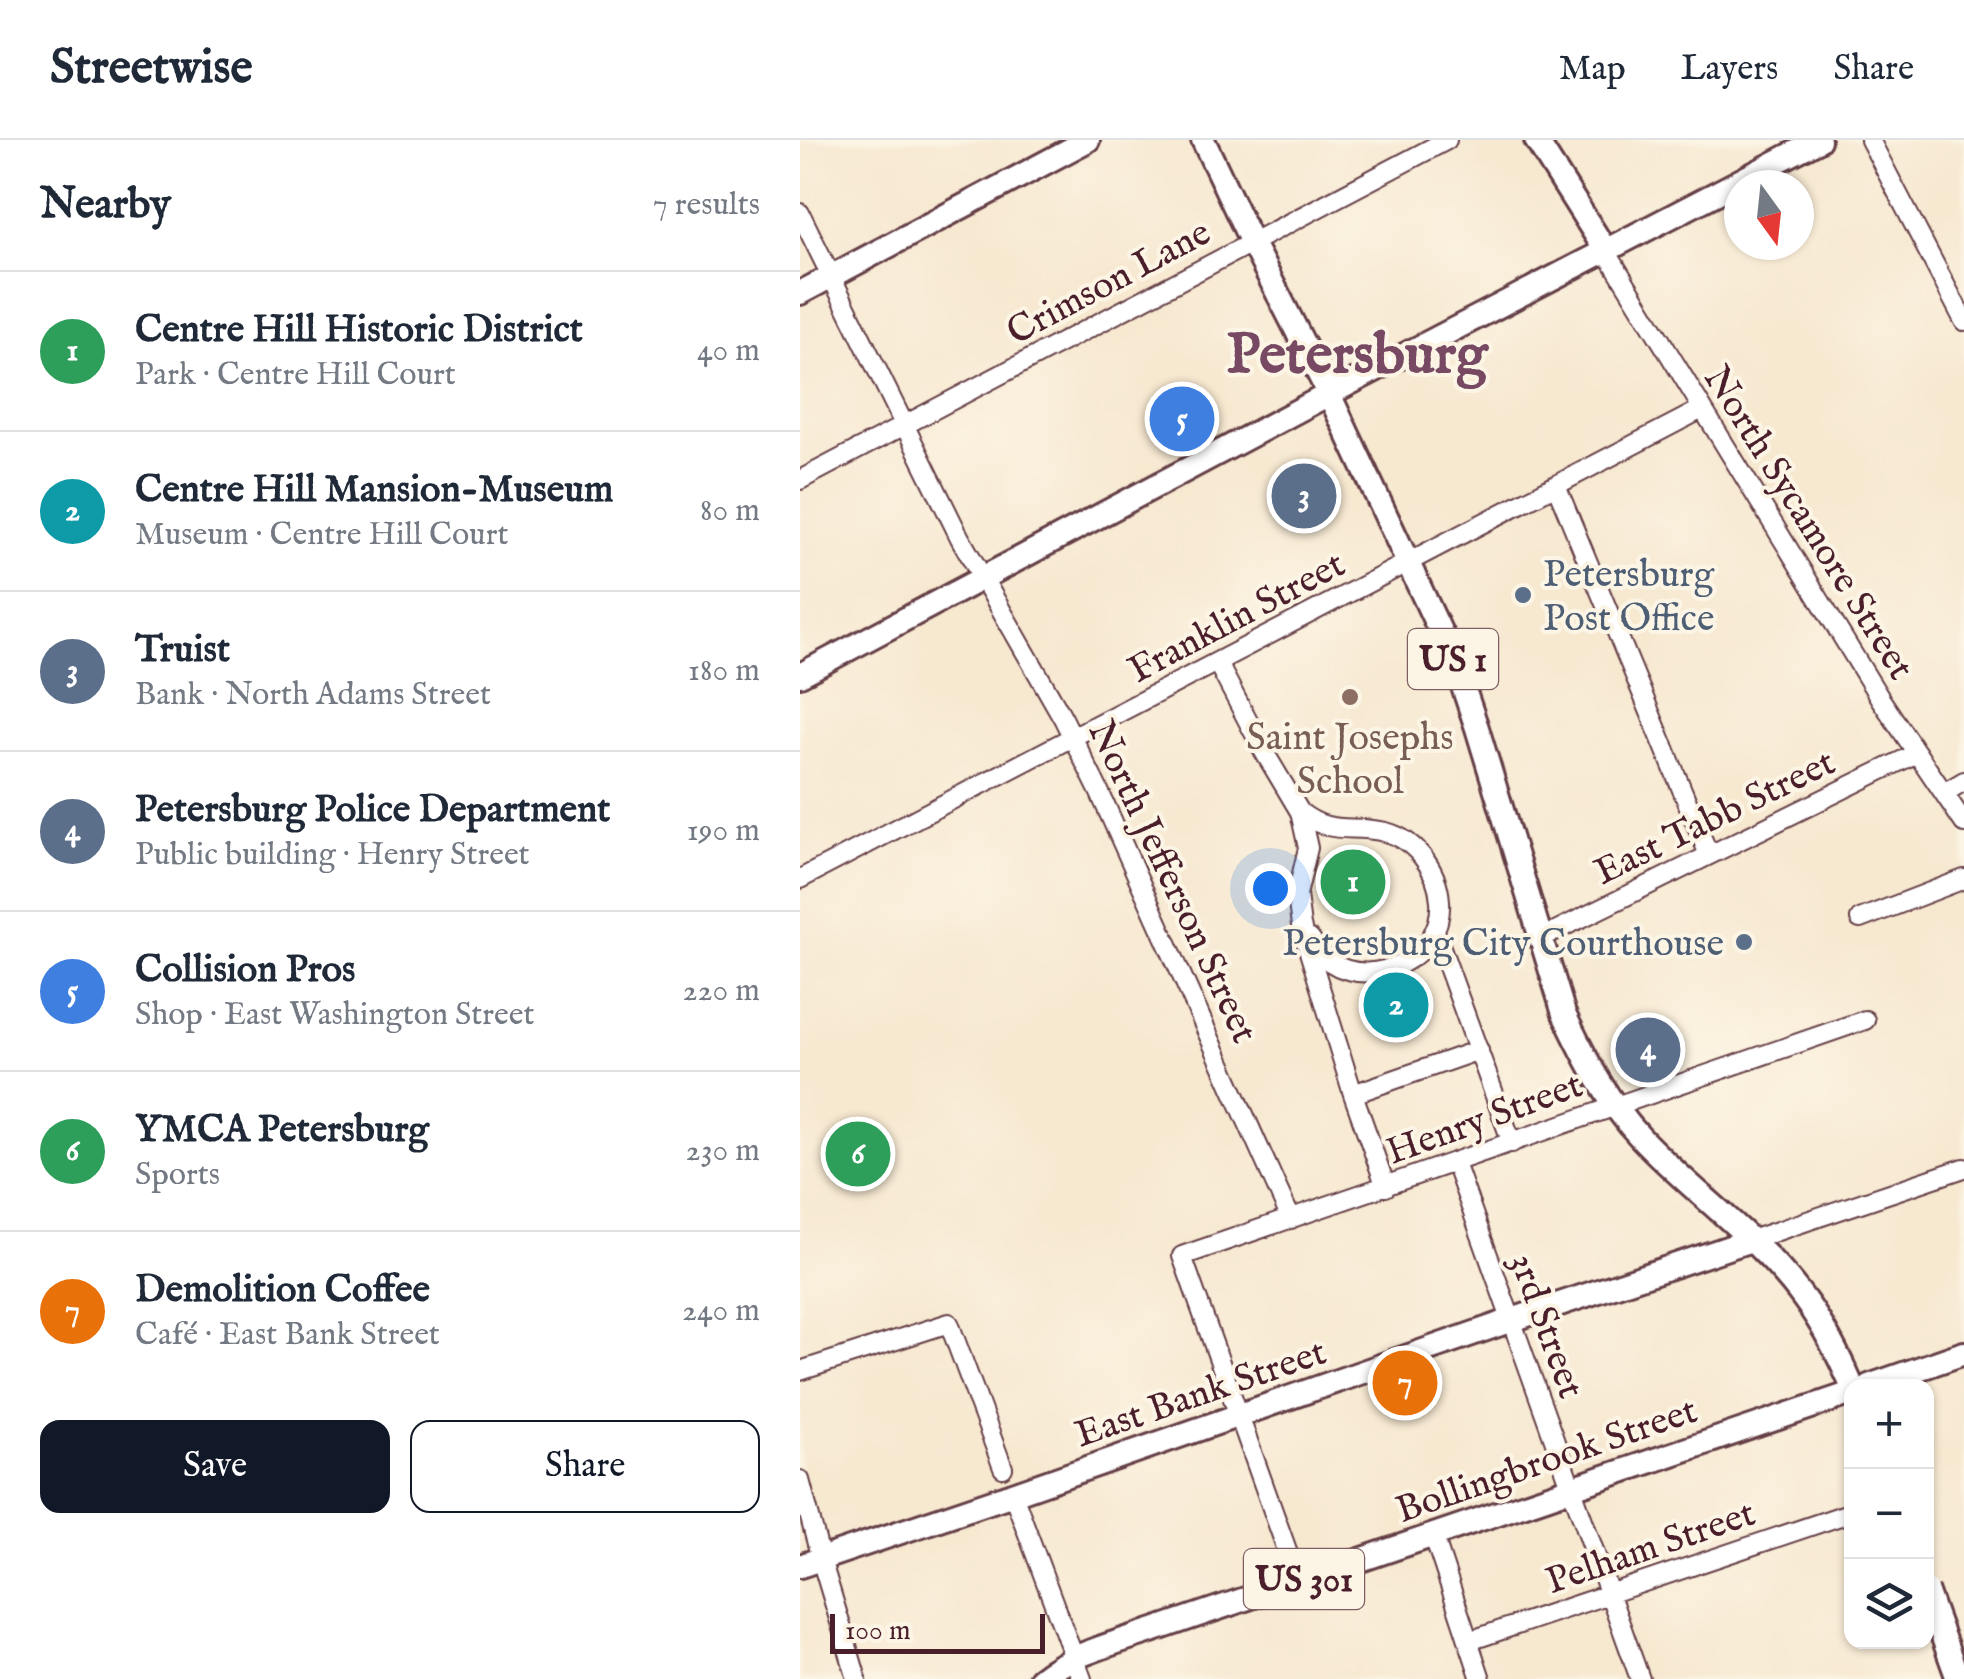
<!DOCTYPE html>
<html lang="en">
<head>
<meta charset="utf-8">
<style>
  body { margin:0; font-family:"IM FELL English",serif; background:#f2f2f3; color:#1f2937 }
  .controls { position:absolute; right:30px; bottom:30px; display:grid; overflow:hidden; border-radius:20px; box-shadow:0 2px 8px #0004 }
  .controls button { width:90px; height:90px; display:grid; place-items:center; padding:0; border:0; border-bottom:2px solid #e0e1e3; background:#fff; color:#1f2937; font:50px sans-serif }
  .compass { position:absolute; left:924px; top:30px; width:90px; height:90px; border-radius:50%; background:#fff; box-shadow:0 2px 8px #0004; rotate:165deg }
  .scale { position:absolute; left:30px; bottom:25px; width:215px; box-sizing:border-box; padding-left:10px; border:5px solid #4a1f2b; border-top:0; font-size:28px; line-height:35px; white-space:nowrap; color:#4a1f2b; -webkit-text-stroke:8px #fcf5e5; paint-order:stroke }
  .you { position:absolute; left:470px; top:748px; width:35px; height:35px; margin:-25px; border:8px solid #fff; border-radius:50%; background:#1a73e8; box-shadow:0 0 0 15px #1a73e833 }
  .badge { display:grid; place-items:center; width:65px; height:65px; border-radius:50%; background:#111827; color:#fff; font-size:32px; font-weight:700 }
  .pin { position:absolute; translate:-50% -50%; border:5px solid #fff; box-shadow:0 2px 10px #0006 }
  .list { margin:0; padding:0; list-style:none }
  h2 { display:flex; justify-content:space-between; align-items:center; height:130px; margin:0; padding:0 40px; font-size:42px }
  h2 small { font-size:32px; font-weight:400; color:#747a83 }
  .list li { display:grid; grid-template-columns:65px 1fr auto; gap:30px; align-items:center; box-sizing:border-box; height:160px; padding:0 40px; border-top:2px solid #e0e1e3 }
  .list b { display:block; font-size:38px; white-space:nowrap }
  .list p { margin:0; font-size:32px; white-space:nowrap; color:#747a83 }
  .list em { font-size:32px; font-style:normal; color:#747a83 }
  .actions { display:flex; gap:20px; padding:30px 40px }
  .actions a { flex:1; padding:22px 0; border:2px solid #111827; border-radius:20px; text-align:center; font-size:35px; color:#111827 }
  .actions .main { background:#111827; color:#fff }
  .icon { flex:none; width:55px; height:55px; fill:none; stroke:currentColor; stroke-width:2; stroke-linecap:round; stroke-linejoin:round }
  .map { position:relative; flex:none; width:1164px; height:1539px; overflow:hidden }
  header { display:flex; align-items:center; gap:60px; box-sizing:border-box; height:140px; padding:0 50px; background:#fff; border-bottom:2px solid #e0e1e3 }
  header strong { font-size:48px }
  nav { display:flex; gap:55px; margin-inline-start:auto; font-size:35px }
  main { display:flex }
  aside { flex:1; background:#fff }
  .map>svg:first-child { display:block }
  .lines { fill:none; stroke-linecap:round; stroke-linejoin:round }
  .minor-casing { stroke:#643d44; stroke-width:22 }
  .major-casing { stroke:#643d44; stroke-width:28 }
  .minor { stroke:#fff; stroke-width:18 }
  .major { stroke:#fff; stroke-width:22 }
  .major-bridge-casing { stroke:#643d44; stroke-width:28; stroke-linecap:butt }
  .major-bridge { stroke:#fff; stroke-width:22 }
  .service-dot { fill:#5c6f8a; stroke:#fcf5e5; stroke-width:4 }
  .education-dot { fill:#8d6e63; stroke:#fcf5e5; stroke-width:4 }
  .labels { text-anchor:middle; stroke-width:8; stroke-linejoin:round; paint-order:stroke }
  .shield { fill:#fcf5e5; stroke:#7f5f63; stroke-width:2.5 }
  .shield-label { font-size:35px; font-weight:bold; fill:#4a1f2b }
  .street-label { font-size:38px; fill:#4a1f2b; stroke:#fcf5e5 }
  .service-label { font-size:38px; fill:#4e5e75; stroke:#fcf5e5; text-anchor:start }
  .education-label { font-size:38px; fill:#785e54; stroke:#fcf5e5 }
  .town-label { font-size:58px; font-weight:bold; fill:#774963; stroke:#fcf5e5 }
</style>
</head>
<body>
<header>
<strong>Streetwise</strong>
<nav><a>Map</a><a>Layers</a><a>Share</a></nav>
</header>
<main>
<aside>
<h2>Nearby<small>7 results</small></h2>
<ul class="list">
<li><span class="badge" style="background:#2e9e5b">1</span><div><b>Centre Hill Historic District</b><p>Park · Centre Hill Court</p></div><em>40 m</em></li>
<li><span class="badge" style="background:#0f9aa8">2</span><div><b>Centre Hill Mansion-Museum</b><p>Museum · Centre Hill Court</p></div><em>80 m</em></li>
<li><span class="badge" style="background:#5c6f8a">3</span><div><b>Truist</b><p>Bank · North Adams Street</p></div><em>180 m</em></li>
<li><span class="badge" style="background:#5c6f8a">4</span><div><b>Petersburg Police Department</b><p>Public building · Henry Street</p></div><em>190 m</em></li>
<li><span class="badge" style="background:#3f7fe0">5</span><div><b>Collision Pros</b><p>Shop · East Washington Street</p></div><em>220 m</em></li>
<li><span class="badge" style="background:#2e9e5b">6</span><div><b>YMCA Petersburg</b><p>Sports</p></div><em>230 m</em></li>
<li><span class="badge" style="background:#e8710a">7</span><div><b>Demolition Coffee</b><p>Café · East Bank Street</p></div><em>240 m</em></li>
</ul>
<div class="actions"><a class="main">Save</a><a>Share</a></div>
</aside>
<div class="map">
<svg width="1164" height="1539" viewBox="0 0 1164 1539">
  <rect width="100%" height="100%" fill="#fcf5e5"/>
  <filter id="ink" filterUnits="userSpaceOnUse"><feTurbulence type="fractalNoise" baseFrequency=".01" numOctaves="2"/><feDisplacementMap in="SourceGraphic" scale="20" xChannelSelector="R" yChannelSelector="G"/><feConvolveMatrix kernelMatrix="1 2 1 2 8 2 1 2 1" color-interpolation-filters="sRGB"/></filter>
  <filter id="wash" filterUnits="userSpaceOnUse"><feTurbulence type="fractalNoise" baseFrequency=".0048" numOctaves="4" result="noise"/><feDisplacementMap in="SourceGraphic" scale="40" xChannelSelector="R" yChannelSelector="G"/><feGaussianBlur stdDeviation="2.25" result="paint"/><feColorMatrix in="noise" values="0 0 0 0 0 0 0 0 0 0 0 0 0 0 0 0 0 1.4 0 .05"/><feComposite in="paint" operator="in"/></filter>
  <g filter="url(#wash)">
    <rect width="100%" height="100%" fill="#f7e8d0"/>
  </g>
  <g filter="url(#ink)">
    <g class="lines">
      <g class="minor-casing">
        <path id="minor" d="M1070 0 1164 181
          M0 73 160 398 263 578 299 651 491 1079
          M806 111 1081 560 1164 683
          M0 340 647 0
          M756 345 909 715
          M417 522 463 610 500 672 508 708 497 755 501 786 553 954 586 1047
          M1144 653 1164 641
          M500 672C529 695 548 685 580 691 613 696 638 729 640 761 644 816 574 851 530 822 521 816 516 808 510 799
          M0 739 902 269
          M1060 779 1164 739
          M635 791 712 1003
          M741 798 1117 613
          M553 954 679 910
          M655 1023 840 1539
          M951 1100 1164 1028
          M0 1231 149 1183 203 1328
          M0 1340 21 1419 57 1539
          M213 1354 282 1539
          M633 1394 681 1539
          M498 1441 382 1116 1065 880
          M669 1501 1052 1372"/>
      </g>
      <g class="major-casing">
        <path id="major" d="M403 0 452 103 529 254 655 523 677 588 764 874C785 918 808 963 841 998 893 1053 959 1097 1004 1159 1024 1186 1039 1216 1052 1246
          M736 0 806 111
          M0 153 288 0
          M0 535 529 254 1019 0
          M1069 1246 1164 1213
          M0 1426 213 1354 712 1180 951 1100
          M240 1539C274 1512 320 1502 360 1488L1052 1253"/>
      </g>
      <use href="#minor" class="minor"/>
      <use href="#major" class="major"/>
      <g class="major-bridge-casing">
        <path id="major-bridge" d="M1126 1450 1158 1539"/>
      </g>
      <use href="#major-bridge" class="major-bridge"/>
    </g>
  </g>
  <g class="service-dot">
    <circle cx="723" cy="455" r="10"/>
    <circle cx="944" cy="802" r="10"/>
  </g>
  <circle class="education-dot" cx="550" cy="557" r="10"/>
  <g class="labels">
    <g class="shield">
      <rect x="608" y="489" width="90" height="60" rx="8"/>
      <rect x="444" y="1409" width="120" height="60" rx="8"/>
    </g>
    <g class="shield-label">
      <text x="653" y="531">US 1</text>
      <text x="504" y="1451">US 301</text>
    </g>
    <g class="street-label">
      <text transform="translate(308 141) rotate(-28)" y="13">Crimson Lane</text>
      <text transform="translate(1010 382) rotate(58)" y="13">North Sycamore Street</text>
      <text transform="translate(436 476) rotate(-28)" y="13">Franklin Street</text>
      <text transform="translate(914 676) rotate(-26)" y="13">East Tabb Street</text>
      <text transform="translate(374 741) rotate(65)" y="13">North Jefferson Street</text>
      <text transform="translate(684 977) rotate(-20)" y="13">Henry Street</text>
      <text transform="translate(748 1185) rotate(70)" y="13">3rd Street</text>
      <text transform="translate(400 1252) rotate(-19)" y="13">East Bank Street</text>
      <text transform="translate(746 1319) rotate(-19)" y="13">Bollingbrook Street</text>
      <text transform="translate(850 1406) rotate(-19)" y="13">Pelham Street</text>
    </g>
    <g class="service-label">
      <text x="743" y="446">Petersburg<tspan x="743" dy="44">Post Office</tspan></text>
      <text x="924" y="815" text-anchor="end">Petersburg City Courthouse</text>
    </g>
    <g class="education-label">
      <text x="550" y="609">Saint Josephs<tspan x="550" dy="44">School</tspan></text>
    </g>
    <g class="town-label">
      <text x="557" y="232">Petersburg</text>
    </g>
  </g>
</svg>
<div class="controls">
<button>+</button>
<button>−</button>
<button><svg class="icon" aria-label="layers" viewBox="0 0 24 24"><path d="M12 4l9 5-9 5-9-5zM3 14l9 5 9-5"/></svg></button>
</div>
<svg class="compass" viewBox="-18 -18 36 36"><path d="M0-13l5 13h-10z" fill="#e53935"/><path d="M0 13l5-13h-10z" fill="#747a83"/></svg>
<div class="scale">100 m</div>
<div class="you"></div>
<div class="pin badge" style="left:553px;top:742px;background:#2e9e5b">1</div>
<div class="pin badge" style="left:596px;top:865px;background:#0f9aa8">2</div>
<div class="pin badge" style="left:504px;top:356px;background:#5c6f8a">3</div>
<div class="pin badge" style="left:848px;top:910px;background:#5c6f8a">4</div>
<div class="pin badge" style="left:382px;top:279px;background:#3f7fe0">5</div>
<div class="pin badge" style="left:58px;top:1014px;background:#2e9e5b">6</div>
<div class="pin badge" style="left:605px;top:1243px;background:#e8710a">7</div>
</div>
</main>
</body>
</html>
